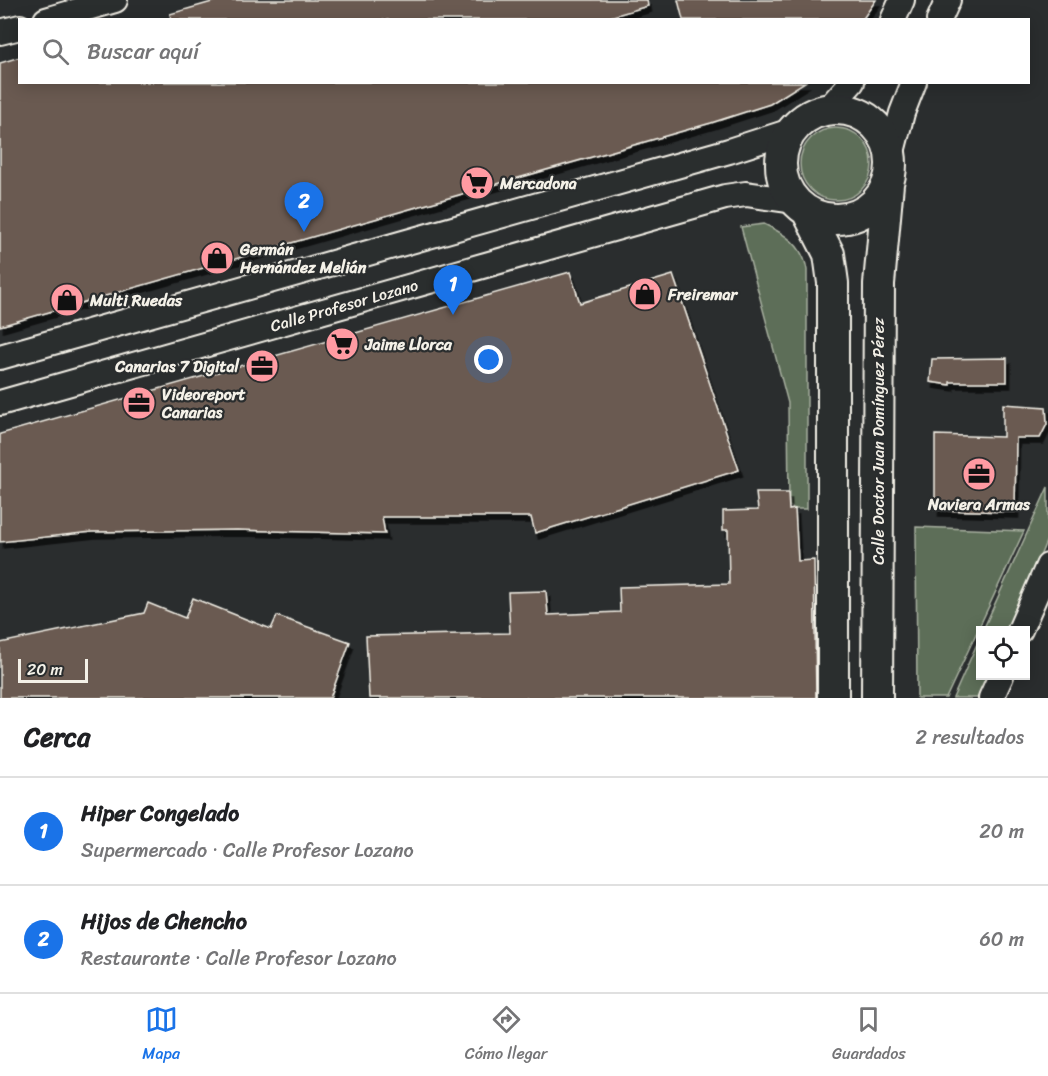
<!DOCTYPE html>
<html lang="es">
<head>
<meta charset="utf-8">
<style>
  body { margin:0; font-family:Sriracha,sans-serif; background:#f6f6f6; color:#202124 }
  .controls { position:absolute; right:18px; bottom:18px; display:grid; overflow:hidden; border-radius:0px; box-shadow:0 3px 15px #0003 }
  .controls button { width:54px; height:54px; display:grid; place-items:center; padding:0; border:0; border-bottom:2px solid #e0e0e0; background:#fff; color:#202124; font:30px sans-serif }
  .scale { position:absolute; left:18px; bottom:15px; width:70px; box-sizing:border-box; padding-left:6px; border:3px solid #f4f1e8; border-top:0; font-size:16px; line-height:21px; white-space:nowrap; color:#f4f1e8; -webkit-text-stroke:4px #2a2d2e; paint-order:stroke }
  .you { position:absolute; left:489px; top:360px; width:21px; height:21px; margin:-15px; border:4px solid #fff; border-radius:50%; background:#1a73e8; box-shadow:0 0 0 9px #1a73e833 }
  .badge { display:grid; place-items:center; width:39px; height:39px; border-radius:50%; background:#1a73e8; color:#fff; font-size:20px; font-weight:700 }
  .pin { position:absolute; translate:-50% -50px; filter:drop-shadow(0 2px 3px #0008) }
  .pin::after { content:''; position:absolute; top:32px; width:21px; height:18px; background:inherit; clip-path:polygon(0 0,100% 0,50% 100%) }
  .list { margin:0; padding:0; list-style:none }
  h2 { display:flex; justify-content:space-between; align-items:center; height:78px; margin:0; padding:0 24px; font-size:26px }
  h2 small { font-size:20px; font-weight:400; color:#757577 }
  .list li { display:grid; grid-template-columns:39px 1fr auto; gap:18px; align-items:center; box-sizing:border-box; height:108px; padding:0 24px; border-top:2px solid #e0e0e0 }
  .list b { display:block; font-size:22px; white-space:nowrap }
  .list p { margin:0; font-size:20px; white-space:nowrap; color:#757577 }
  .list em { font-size:20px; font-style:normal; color:#757577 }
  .icon { flex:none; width:33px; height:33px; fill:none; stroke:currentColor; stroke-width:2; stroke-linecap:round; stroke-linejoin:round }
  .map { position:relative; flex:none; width:1048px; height:698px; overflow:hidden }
  .search { position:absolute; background:#fff; box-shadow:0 3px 15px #0003; left:18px; right:18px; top:18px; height:66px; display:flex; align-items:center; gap:15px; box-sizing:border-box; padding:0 21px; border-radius:0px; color:#757577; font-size:22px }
  .sheet { height:294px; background:#fff }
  nav { display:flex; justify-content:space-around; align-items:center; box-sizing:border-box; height:84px; border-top:2px solid #e0e0e0; background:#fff; font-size:16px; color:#757577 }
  nav a { display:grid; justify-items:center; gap:3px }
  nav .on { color:#1a73e8 }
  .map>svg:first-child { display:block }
  .green { fill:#5d6e58; stroke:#a8b0a0; stroke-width:1.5 }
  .building { fill:#6a5a51; stroke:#f4f1e8; stroke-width:1.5; filter:url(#shadow) }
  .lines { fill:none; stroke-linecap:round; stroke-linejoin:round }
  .minor-casing { stroke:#f4f1e8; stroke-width:28 }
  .tertiary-casing { stroke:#f4f1e8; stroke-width:34 }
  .minor { stroke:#2a2d2e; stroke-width:24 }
  .tertiary { stroke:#2a2d2e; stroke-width:30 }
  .labels { text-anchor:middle; stroke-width:4.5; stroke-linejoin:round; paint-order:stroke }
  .poi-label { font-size:16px; font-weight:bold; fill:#f4f1e8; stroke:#2a2d2e; text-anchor:start }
  .street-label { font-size:16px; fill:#f4f1e8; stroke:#2a2d2e }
</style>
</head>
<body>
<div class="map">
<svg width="1048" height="698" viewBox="0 0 1048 698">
  <defs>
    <filter id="shadow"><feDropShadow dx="3.5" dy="6" stdDeviation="0" flood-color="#0009"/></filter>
  </defs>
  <rect width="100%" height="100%" fill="#2a2d2e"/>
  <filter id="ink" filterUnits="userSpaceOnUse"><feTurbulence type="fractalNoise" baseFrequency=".0167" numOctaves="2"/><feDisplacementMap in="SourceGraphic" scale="12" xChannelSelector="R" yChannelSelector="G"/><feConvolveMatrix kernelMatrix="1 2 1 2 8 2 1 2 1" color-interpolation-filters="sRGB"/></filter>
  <g filter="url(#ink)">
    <path class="green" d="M800 164a36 36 0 1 1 72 0a36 36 0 1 1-72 0Z
      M764 224C785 234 803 245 807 270V509H795L789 506 788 403 741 227Z
      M1048 487V537L1009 630H983Z
      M916 527 1024 531 946 698H917Z
      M980 637V676H990L981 698H953Z"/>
    <path class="building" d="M219 0H647L648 6 599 20H171L170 14Z
      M678 0H876L862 20H683Z
      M20 57V82H805L770 104 711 123 0 326V63Z
      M570 272 580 303 673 275 739 470 535 533 531 517H382L385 534 237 530 92 532 0 542V434Z
      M1007 358V382H950V385L930 382 932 359Z
      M1003 404 1046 407 1047 424 1040 438H1016L1015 512 935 510V435L1003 437Z
      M756 493H788L789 510 795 509 798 561 814 560 816 698H369L366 636 510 633 508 592 546 591 548 615 620 612 619 587 729 584 728 530H723V511L758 510Z
      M193 598 271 629 277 616 350 642 330 698H0V643L144 613 148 603 185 618Z"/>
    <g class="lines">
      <g class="minor-casing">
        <path id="minor" d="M46 20 115 0
          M893 20 902 0
          M939 20 948 0
          M0 32 20 27
          M828 109 852 82
          M891 156 902 113 914 82
          M0 357 729 151 791 131
          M0 403 725 197 746 194 794 201
          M1020 630 1048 566
          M991 698 1001 676"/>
      </g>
      <g class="tertiary-casing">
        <path id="tertiary" d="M781 164a55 55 0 1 1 110 0a55 55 0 1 1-110 0Z
          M807 211 829 254 833 283V698
          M877 698 879 284 888 184"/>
      </g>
      <use href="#minor" class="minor"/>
      <use href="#tertiary" class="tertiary"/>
    </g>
  </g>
  <defs>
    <g id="supermarket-disc" transform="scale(1.725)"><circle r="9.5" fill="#ff9aa2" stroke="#2a2d2e"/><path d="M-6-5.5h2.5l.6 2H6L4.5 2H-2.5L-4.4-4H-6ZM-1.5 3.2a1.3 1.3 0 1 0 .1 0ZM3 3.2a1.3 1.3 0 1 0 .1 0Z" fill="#111"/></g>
    <g id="shop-disc" transform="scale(1.725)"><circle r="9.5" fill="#ff9aa2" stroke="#2a2d2e"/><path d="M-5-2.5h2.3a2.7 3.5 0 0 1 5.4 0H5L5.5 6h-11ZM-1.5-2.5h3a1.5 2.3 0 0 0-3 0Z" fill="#111"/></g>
    <g id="office-disc" transform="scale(1.725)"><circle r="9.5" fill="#ff9aa2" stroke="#2a2d2e"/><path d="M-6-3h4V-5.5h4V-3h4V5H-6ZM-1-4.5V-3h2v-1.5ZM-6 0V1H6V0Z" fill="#111"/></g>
  </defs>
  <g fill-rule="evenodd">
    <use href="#supermarket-disc" x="477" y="183"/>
    <use href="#shop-disc" x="217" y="258"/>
    <use href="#shop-disc" x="645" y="294"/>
    <use href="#shop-disc" x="67" y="300"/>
    <use href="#supermarket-disc" x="342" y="344"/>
    <use href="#office-disc" x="262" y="366"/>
    <use href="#office-disc" x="139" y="403"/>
    <use href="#office-disc" x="979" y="474"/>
  </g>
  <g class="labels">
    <g class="poi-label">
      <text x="500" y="189">Mercadona</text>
      <text x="240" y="255">Germán<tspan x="240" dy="18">Hernández Melián</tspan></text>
      <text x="668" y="300">Freiremar</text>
      <text x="90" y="306">Multi Ruedas</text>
      <text x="365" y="350">Jaime Llorca</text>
      <text x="239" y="372" text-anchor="end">Canarias 7 Digital</text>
      <text x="162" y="400">Videoreport<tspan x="162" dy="18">Canarias</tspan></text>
      <text x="979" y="510" text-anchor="middle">Naviera Armas</text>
    </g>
    <g class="street-label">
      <text transform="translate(344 305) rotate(-16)" y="6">Calle Profesor Lozano</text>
      <text transform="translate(878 441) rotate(-90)" y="6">Calle Doctor Juan Domínguez Pérez</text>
    </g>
  </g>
</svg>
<div class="controls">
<button><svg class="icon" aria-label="locate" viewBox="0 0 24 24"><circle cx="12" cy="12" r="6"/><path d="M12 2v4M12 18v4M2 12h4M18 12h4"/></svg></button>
</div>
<div class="scale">20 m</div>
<div class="you"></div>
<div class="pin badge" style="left:453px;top:315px">1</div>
<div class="pin badge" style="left:304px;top:232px">2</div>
<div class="search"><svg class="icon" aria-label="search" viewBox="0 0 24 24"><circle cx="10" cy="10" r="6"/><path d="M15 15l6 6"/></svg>Buscar aquí</div>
</div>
<section class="sheet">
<h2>Cerca<small>2 resultados</small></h2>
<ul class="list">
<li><span class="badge">1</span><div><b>Hiper Congelado</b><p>Supermercado · Calle Profesor Lozano</p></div><em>20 m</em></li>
<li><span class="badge">2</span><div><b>Hijos de Chencho</b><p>Restaurante · Calle Profesor Lozano</p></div><em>60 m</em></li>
</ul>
</section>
<nav>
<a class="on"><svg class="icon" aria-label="map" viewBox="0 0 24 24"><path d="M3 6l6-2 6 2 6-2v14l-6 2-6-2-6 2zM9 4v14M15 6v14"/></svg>Mapa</a>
<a><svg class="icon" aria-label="directions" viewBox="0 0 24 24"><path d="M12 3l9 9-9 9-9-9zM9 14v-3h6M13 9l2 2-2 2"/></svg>Cómo llegar</a>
<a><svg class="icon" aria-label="saved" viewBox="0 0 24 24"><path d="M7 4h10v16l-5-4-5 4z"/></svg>Guardados</a>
</nav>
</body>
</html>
